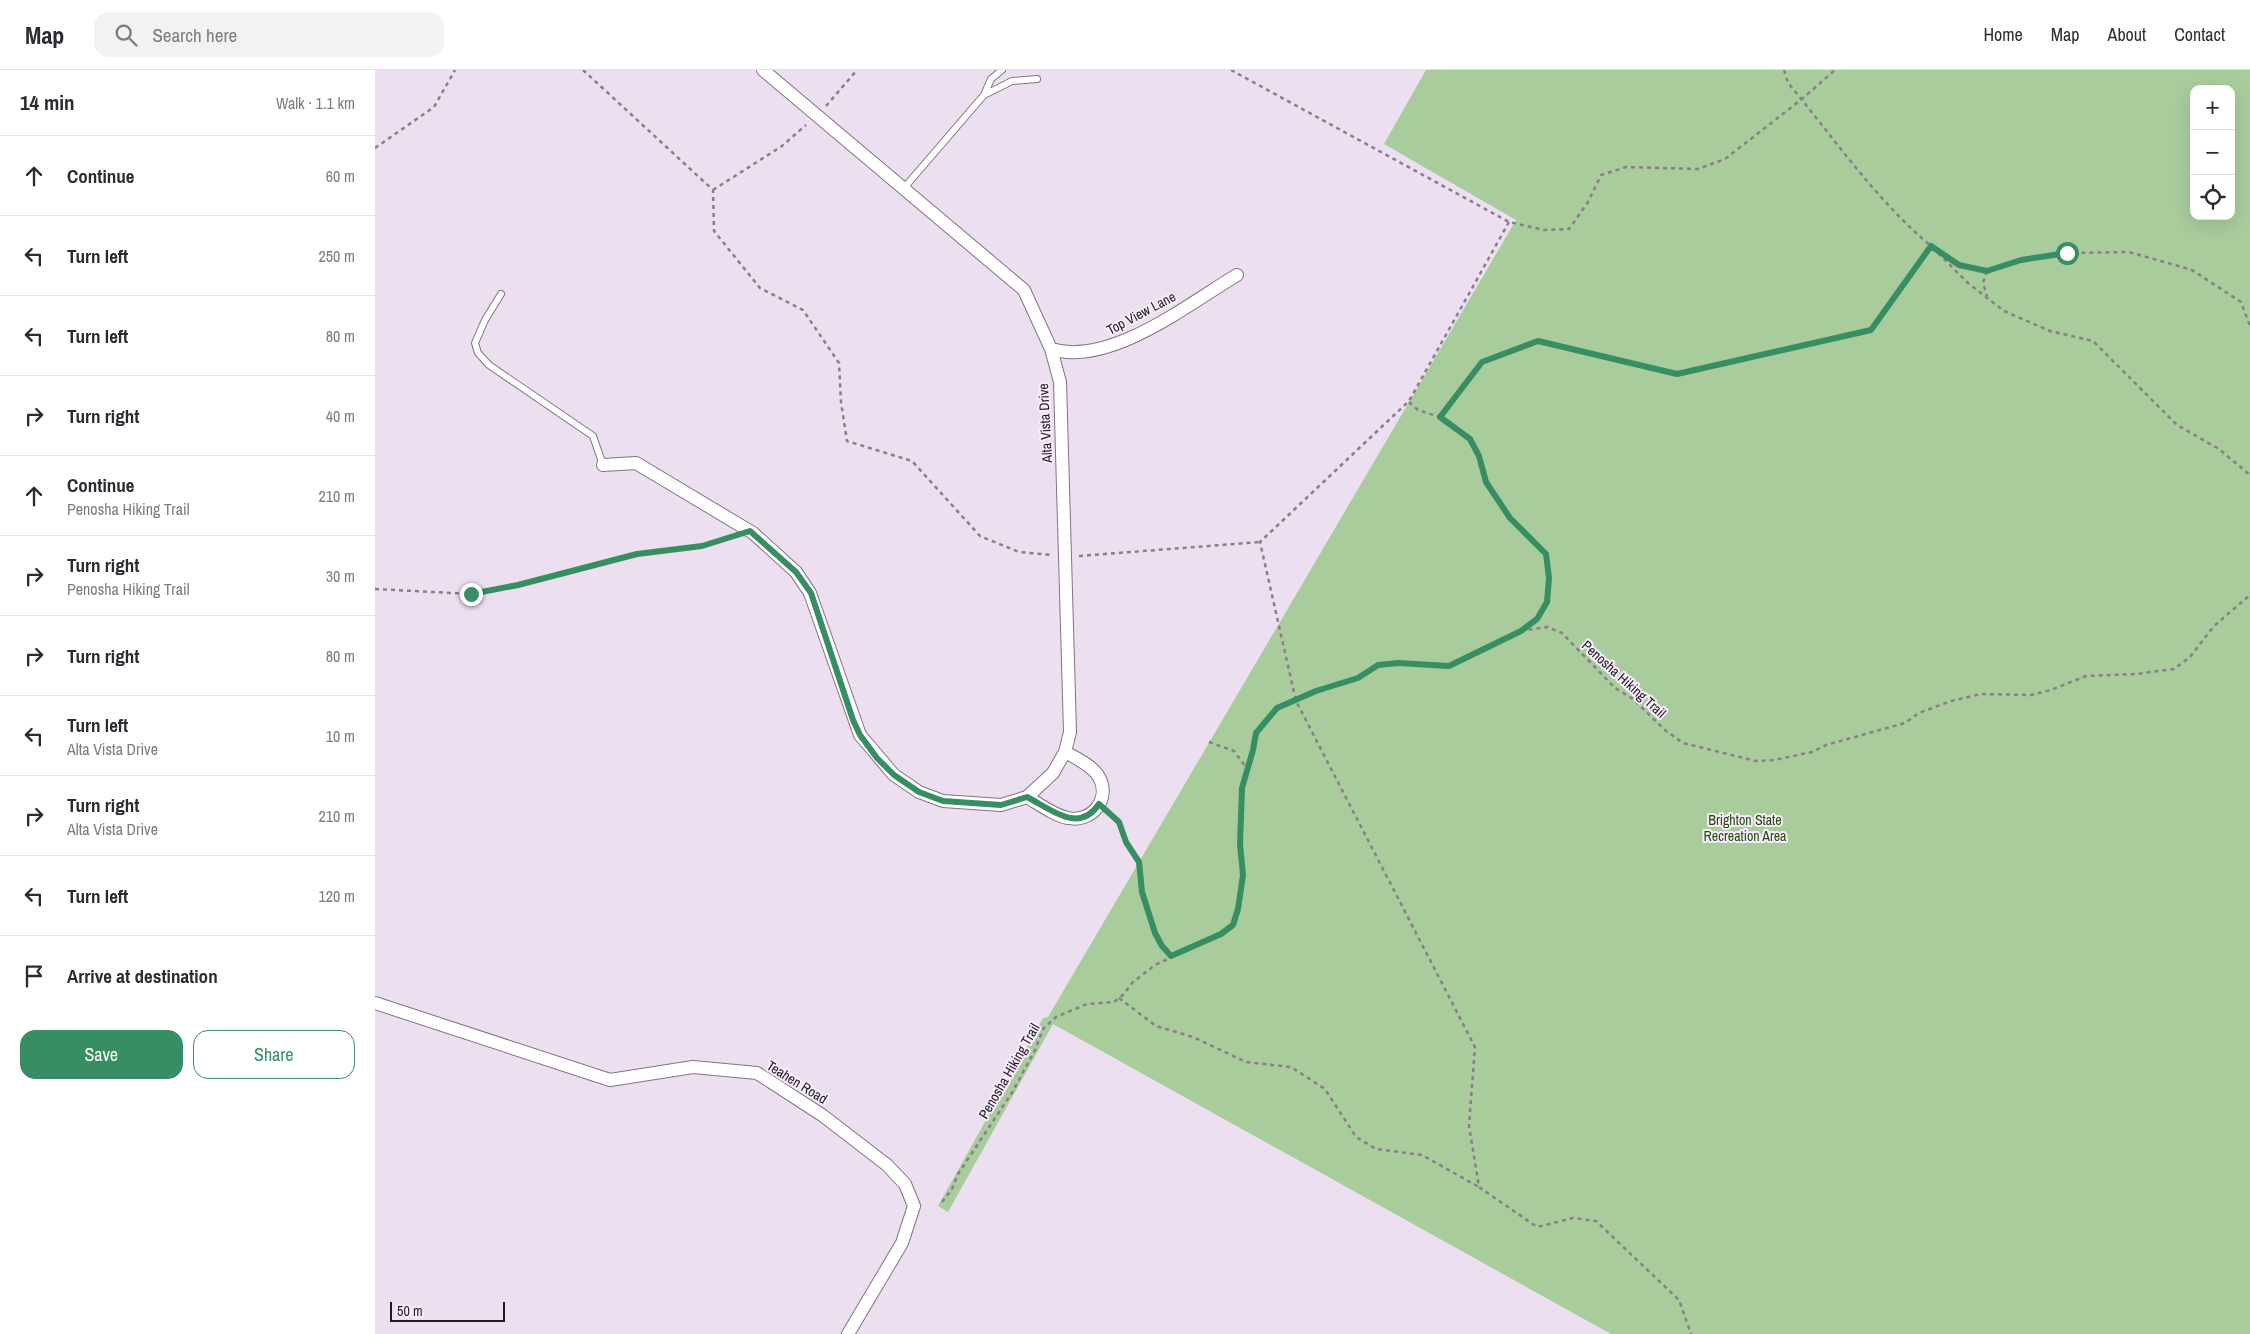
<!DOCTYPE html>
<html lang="en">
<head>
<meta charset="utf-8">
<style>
  body { margin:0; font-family:"Archivo Narrow",sans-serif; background:#f2f2f3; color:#2b2b33 }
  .controls { position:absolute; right:15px; top:15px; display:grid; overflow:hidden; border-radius:10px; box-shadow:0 5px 20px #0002 }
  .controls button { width:45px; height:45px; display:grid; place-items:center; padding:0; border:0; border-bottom:1px solid #e1e1e2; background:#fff; color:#2b2b33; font:25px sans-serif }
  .scale { position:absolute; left:15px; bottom:12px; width:115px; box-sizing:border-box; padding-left:5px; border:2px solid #1f1b20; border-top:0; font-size:14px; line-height:18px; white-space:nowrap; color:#1f1b20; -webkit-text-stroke:4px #f9ecfc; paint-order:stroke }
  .stop { position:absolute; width:15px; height:15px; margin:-11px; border:4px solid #378e63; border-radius:50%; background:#fff }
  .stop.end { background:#378e63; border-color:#fff; box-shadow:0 1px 5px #0008 }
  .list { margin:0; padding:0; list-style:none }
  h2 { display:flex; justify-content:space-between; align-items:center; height:65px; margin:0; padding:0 20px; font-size:21px }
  h2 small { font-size:16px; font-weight:400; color:#7c7c81 }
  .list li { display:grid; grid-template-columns:32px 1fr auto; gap:15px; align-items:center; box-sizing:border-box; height:80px; padding:0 20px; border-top:1px solid #e1e1e2 }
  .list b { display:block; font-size:19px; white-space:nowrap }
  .list p { margin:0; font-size:16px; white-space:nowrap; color:#7c7c81 }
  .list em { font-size:16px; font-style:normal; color:#7c7c81 }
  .actions { display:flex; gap:10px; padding:15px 20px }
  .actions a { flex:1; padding:11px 0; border:1px solid #378e63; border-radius:15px; text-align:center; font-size:18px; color:#378e63 }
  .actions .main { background:#378e63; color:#fff }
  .icon { flex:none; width:28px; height:28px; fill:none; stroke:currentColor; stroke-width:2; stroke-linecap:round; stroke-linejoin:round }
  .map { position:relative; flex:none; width:1875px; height:1264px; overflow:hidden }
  header { display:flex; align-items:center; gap:30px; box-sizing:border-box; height:70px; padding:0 25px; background:#fff; border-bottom:1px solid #e1e1e2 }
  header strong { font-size:24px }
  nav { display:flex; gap:28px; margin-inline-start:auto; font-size:18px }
  .search { width:350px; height:45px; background:#f2f2f3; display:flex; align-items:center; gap:12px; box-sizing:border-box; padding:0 18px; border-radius:15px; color:#7c7c81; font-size:19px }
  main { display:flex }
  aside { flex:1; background:#fff }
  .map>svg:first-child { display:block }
  .green { fill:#a9cc9d; fill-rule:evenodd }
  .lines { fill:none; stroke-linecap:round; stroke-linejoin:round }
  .lane-casing { stroke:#807482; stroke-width:8 }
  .street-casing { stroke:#807482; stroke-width:14 }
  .path { stroke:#887f8a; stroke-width:2.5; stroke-dasharray:4 4; stroke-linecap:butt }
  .lane { stroke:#fff; stroke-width:6 }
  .street { stroke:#fff; stroke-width:12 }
  .route { stroke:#378e63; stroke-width:6 }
  .labels { text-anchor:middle; stroke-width:4; stroke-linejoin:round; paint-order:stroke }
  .street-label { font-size:14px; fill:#1f1b20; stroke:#f9ecfc }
  .park-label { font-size:14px; fill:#204d08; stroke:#f9ecfc }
</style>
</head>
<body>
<header>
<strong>Map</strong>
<div class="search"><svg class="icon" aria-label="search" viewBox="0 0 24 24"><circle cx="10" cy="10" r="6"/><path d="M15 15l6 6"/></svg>Search here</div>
<nav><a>Home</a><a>Map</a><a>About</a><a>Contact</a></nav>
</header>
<main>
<aside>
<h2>14 min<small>Walk · 1.1 km</small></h2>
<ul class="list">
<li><svg class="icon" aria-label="ahead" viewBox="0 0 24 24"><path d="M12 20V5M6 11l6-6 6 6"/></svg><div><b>Continue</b></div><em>60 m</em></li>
<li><svg class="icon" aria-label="left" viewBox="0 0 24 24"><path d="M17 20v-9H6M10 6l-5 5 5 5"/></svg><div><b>Turn left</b></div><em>250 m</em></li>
<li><svg class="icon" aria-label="left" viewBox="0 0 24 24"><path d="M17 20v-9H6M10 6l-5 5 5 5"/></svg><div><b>Turn left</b></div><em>80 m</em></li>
<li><svg class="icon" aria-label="right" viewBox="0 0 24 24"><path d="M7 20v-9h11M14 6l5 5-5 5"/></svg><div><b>Turn right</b></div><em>40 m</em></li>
<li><svg class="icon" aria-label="ahead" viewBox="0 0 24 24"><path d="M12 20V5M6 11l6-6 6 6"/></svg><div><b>Continue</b><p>Penosha Hiking Trail</p></div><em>210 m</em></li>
<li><svg class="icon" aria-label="right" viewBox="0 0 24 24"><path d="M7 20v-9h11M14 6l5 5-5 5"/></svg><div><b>Turn right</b><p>Penosha Hiking Trail</p></div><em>30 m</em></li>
<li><svg class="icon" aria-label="right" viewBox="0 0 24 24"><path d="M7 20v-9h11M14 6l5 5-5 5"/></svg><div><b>Turn right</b></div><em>80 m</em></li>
<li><svg class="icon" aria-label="left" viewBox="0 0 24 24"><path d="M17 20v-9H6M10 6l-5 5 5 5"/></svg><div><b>Turn left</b><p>Alta Vista Drive</p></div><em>10 m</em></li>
<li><svg class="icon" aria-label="right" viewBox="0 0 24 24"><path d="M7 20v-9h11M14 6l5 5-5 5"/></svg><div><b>Turn right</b><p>Alta Vista Drive</p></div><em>210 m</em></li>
<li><svg class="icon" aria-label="left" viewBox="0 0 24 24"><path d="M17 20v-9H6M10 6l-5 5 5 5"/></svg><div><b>Turn left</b></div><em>120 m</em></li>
<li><svg class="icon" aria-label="arrive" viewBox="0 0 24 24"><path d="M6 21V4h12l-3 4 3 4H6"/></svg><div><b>Arrive at destination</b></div></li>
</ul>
<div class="actions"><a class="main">Save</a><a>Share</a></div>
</aside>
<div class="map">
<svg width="1875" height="1264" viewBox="0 0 1875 1264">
  <rect width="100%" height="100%" fill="#ecdfef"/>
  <path class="green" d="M1051 0H1875V1264H1236L678 954 573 1142 563 1136 668 948 673 947 1141 150 1009 74ZM1819 19H1856V146H1819Z"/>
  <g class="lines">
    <g class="lane-casing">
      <path id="lane" d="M609 25 616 9 627 0
        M529 118 609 25 637 11 662 9
        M126 224 110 250 100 273 103 283 114 295 218 366 228 395"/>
    </g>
    <g class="street-casing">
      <path id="street" d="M676 279C735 297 813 234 862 205
        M228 395 261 393 378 463 421 502 435 523 485 665 519 705 544 722 568 731 626 735 652 727 678 703 690 682 695 662 685 312 676 279 649 220 388 0
        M652 727C664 734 680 746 693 748 717 753 736 729 724 707 718 696 701 688 690 682
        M0 933 235 1010 318 997 382 1003 447 1045 512 1095 530 1114 539 1136 527 1173 473 1264"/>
    </g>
    <path class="path" d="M208 0 338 120 339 161 385 218 428 240 464 293 466 332 472 371 537 391 605 466 644 482 676 485
      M856 0 1134 152 1169 160 1194 159 1213 132 1226 105 1251 97 1323 99 1350 89 1427 29 1460 0
      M1409 0 1413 13C1459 68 1500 129 1556 176
      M451 36 482 0
      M0 78 59 37 80 0
      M338 120 407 76 431 55
      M1134 152 1034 331 885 472 921 631 1100 977 1094 1056 1104 1117 1162 1157 1198 1148 1221 1151 1304 1230 1316 1264
      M1562 180 1584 195 1612 201 1646 190 1692 183 1754 182 1817 200 1866 232 1875 256
      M1612 201 1608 213 1612 226
      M1034 332 1043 340 1065 347 1095 369 1104 386 1111 411 1135 448 1171 484 1174 508 1172 532 1162 549 1149 559
      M1065 347 1107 292 1163 271 1302 304 1496 260 1556 176 1593 213 1629 241 1675 261 1718 271 1802 355 1844 379 1875 405
      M704 486 885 472
      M0 519 96 524 143 515 262 485 327 476 357 467
      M834 672 859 681 873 700
      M735 744 744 752 751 772 763 793 767 822 780 863 787 876 796 886
      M744 928 781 956 818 967 871 992 916 997 950 1019 981 1067 1001 1079 1047 1085 1104 1117
      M663 956 668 959
      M567 1132 577 1119 583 1104 638 1021 660 980 668 959 681 947 712 934 739 932 749 924 757 913 780 895 846 864 858 855 863 839 868 805 865 773 867 718 878 680 881 663 902 638 941 621 983 608 1003 595 1023 593 1074 596 1146 561 1172 557 1187 563 1240 618 1258 629 1291 661 1308 673 1381 691 1399 690 1437 682 1451 675 1530 653 1544 643 1576 631 1606 624 1656 625 1676 620 1711 606 1761 604 1799 599 1815 587 1839 556 1875 525"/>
    <use href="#lane" class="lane"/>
    <use href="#street" class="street"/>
  </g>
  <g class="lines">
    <path class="route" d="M96 524 143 515 262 484 327 476 375 461 421 502 436 523 478 650 485 665 502 688 519 705 544 722 568 731 626 735 652 727C677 740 704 764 724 734L744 752 751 772 764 792 767 822 780 863 787 876 796 886 846 864 858 855 863 839 868 805 865 774 867 718 878 680 881 663 902 638 941 621 983 608 1003 595 1023 593 1074 596 1146 561 1162 549 1172 532 1174 508 1171 484 1135 448 1111 412 1104 386 1095 369 1065 347 1107 292 1163 271 1302 304 1496 260 1556 176 1584 195 1612 201 1646 190 1692 183"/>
  </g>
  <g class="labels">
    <g class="street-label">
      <text transform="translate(766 243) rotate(-28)" y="5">Top View Lane</text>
      <text transform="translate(670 353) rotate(-93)" y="5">Alta Vista Drive</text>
      <text transform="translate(1249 609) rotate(42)" y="5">Penosha Hiking Trail</text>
      <text transform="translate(634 1001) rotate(-60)" y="5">Penosha Hiking Trail</text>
      <text transform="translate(422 1012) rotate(32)" y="5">Teahen Road</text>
    </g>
    <g class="park-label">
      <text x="1370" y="755">Brighton State<tspan x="1370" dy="16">Recreation Area</tspan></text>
    </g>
  </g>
</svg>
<div class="controls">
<button>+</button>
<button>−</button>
<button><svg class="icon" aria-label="locate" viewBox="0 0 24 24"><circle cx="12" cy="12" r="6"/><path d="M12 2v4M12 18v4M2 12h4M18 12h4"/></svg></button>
</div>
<div class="scale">50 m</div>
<div class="stop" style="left:1692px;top:183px"></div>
<div class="stop end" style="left:96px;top:524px"></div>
</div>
</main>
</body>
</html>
